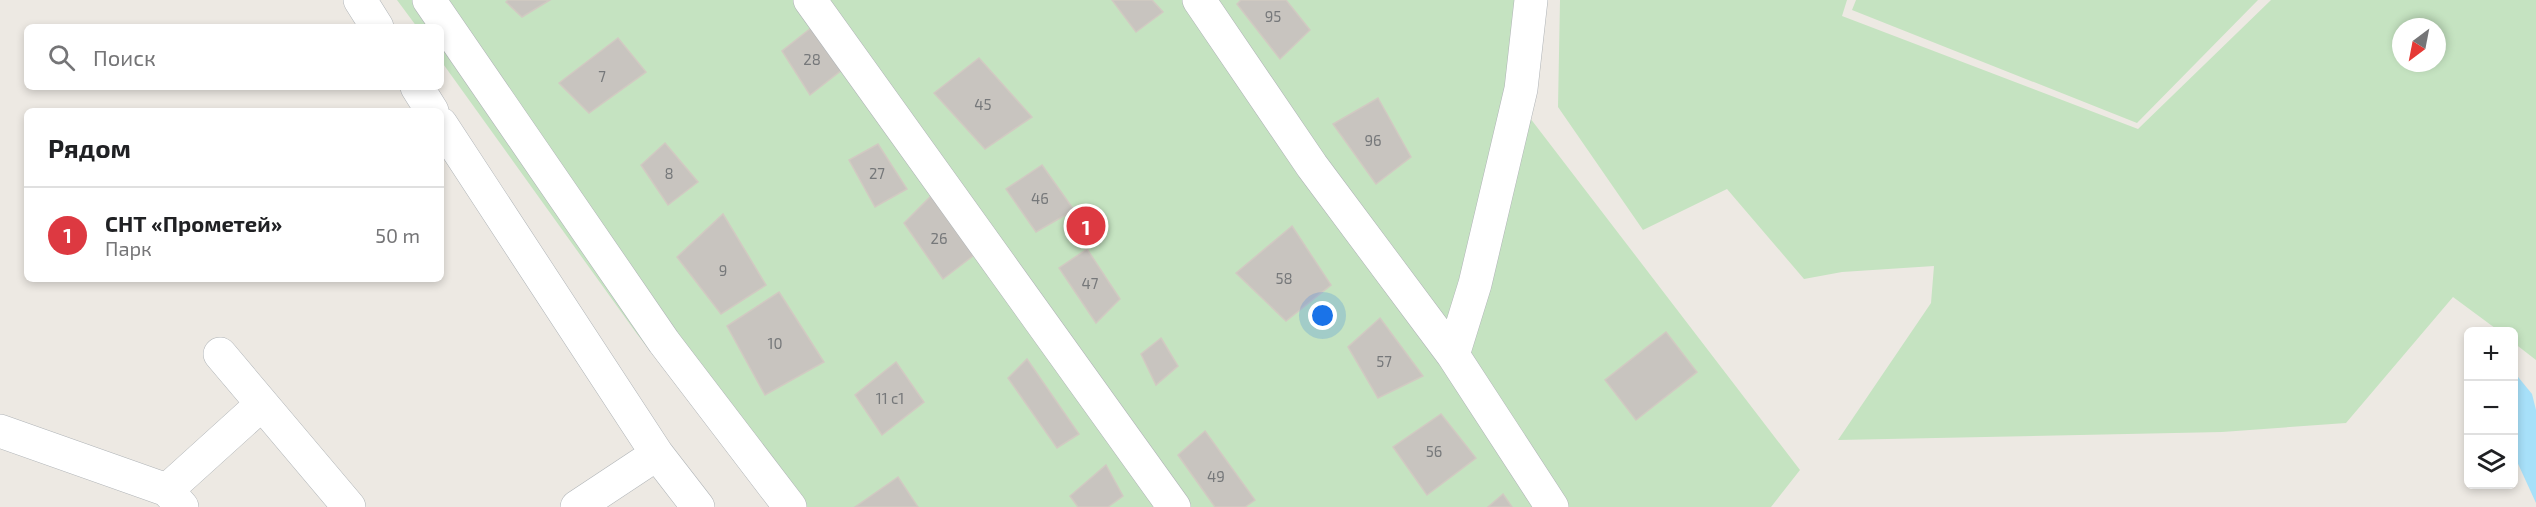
<!DOCTYPE html>
<html lang="ru">
<head>
<meta charset="utf-8">
<style>
  body { margin:0; font-family:"Exo 2",sans-serif; background:#f6f6f6; color:#202124 }
  .controls { position:absolute; right:18px; bottom:18px; display:grid; overflow:hidden; border-radius:9px; box-shadow:0 3px 9px #0003 }
  .controls button { width:54px; height:54px; display:grid; place-items:center; padding:0; border:0; border-bottom:2px solid #e0e0e0; background:#fff; color:#202124; font:30px sans-serif }
  .compass { position:absolute; left:2392px; top:18px; width:54px; height:54px; border-radius:50%; background:#fff; box-shadow:0 3px 9px #0003; rotate:212deg }
  .you { position:absolute; left:1323px; top:316px; width:21px; height:21px; margin:-15px; border:4px solid #fff; border-radius:50%; background:#1a73e8; box-shadow:0 0 0 9px #1a73e833 }
  .badge { display:grid; place-items:center; width:39px; height:39px; border-radius:50%; background:#dd3941; color:#fff; font-size:20px; font-weight:700 }
  .pin { position:absolute; translate:-50% -50%; border:3px solid #fff; box-shadow:0 2px 6px #0006 }
  .list { margin:0; padding:0; list-style:none }
  h2 { display:flex; justify-content:space-between; align-items:center; height:78px; margin:0; padding:0 24px; font-size:26px }
  h2 small { font-size:20px; font-weight:400; color:#757577 }
  .list li { display:grid; grid-template-columns:39px 1fr auto; gap:18px; align-items:center; box-sizing:border-box; height:96px; padding:0 24px; border-top:2px solid #e0e0e0 }
  .list b { display:block; font-size:22px; white-space:nowrap }
  .list p { margin:0; font-size:20px; white-space:nowrap; color:#757577 }
  .list em { font-size:20px; font-style:normal; color:#757577 }
  .icon { flex:none; width:33px; height:33px; fill:none; stroke:currentColor; stroke-width:2; stroke-linecap:round; stroke-linejoin:round }
  .map { position:relative; flex:none; width:2536px; height:507px; overflow:hidden }
  .search { position:absolute; background:#fff; box-shadow:0 3px 9px #0003; left:24px; top:24px; width:420px; height:66px; display:flex; align-items:center; gap:15px; box-sizing:border-box; padding:0 21px; border-radius:9px; color:#757577; font-size:22px }
  .panel { position:absolute; background:#fff; box-shadow:0 3px 9px #0003; left:24px; top:108px; width:420px; height:174px; border-radius:9px }
  .map>svg:first-child { display:block }
  .green { fill:#c5e3c1; fill-rule:evenodd }
  .water { fill:#a7e0f9 }
  .building { fill:#c8c4bf; stroke:#d1cac2; stroke-width:1.5 }
  .lines { fill:none; stroke-linecap:round; stroke-linejoin:round }
  .minor-casing { stroke:#b0b4b7; stroke-width:34 }
  .minor { stroke:#fff; stroke-width:33 }
  .labels { text-anchor:middle; stroke-width:4.5; stroke-linejoin:round; paint-order:stroke }
  .number-label { font-size:15px; fill:#76787a }
</style>
</head>
<body>
<div class="map">
<svg width="2536" height="507" viewBox="0 0 2536 507">
  <rect width="100%" height="100%" fill="#ede9e3"/>
  <path class="green" d="M397 0H1545L1530 118 1800 470 1771 507H771L637 334 441 61V27H417Z
    M1560 0H1847L1842 16 2138 129 2271 0H2536V360L2514 343V332L2499 331 2453 297 2346 423 2222 432 1838 440 1931 303 1934 266 1842 272 1804 279 1727 189 1643 230 1558 107ZM2401 27H2437V63H2401Z
    M1856 0H2258L2137 123 1852 10Z"/>
  <path class="water" d="M2514 372 2532 394 2536 410V503L2514 455Z"/>
  <path class="building" d="M508 0H550L522 17 506 2Z
    M1112 0H1152L1163 12 1136 32Z
    M1241 0H1286L1310 30 1280 59 1237 4Z
    M811 28 843 69 810 95 782 51Z
    M618 38 646 72 589 113 559 83Z
    M979 58 1032 117 985 149 934 93Z
    M1378 98 1411 157 1376 184 1333 124Z
    M665 143 698 182 668 205 641 165Z
    M878 144 907 189 875 207 849 160Z
    M1042 165 1074 210 1036 232 1006 189Z
    M931 196 974 255 943 279 904 223Z
    M723 214 766 285 721 314 677 257Z
    M1292 226 1331 285 1286 321 1236 273Z
    M1087 249 1120 299 1096 323 1059 268Z
    M779 292 824 362 765 395 727 326Z
    M1380 318 1423 376 1378 398 1348 347Z
    M1666 332 1697 372 1636 420 1605 380Z
    M1161 338 1178 366 1156 385 1141 354Z
    M1027 359 1079 434 1057 448 1008 378Z
    M896 362 924 402 882 435 855 395Z
    M1441 414 1476 458 1427 495 1393 447Z
    M1205 431 1255 500 1245 507H1215L1178 455Z
    M1106 465 1123 496 1108 507H1078L1070 496Z
    M898 477 918 507H855Z
    M1503 494 1512 507H1488Z"/>
  <g class="lines">
    <g class="minor-casing">
      <path id="minor" d="M360 0 377 27
        M429 0 664 342 790 507
        M810 0 1174 507
        M1199 0 1312 166 1453 355 1552 507
        M417 87 432 111
        M441 124 657 454 698 507
        M220 354 349 507
        M1453 355 1475 284 1521 89 1531 0
        M0 431 167 490 182 507
        M167 490 262 404
        M577 507 657 454"/>
    </g>
    <use href="#minor" class="minor"/>
  </g>
  <g class="labels">
    <g class="number-label">
      <text x="1273" y="22">95</text>
      <text x="812" y="65">28</text>
      <text x="602" y="82">7</text>
      <text x="983" y="110">45</text>
      <text x="1373" y="146">96</text>
      <text x="669" y="179">8</text>
      <text x="877" y="179">27</text>
      <text x="1040" y="204">46</text>
      <text x="939" y="244">26</text>
      <text x="723" y="276">9</text>
      <text x="1284" y="284">58</text>
      <text x="1090" y="289">47</text>
      <text x="775" y="349">10</text>
      <text x="1384" y="367">57</text>
      <text x="890" y="404">11 с1</text>
      <text x="1434" y="457">56</text>
      <text x="1216" y="482">49</text>
    </g>
  </g>
</svg>
<div class="controls">
<button>+</button>
<button>−</button>
<button><svg class="icon" aria-label="layers" viewBox="0 0 24 24"><path d="M12 4l9 5-9 5-9-5zM3 14l9 5 9-5"/></svg></button>
</div>
<svg class="compass" viewBox="-18 -18 36 36"><path d="M0-13l5 13h-10z" fill="#e53935"/><path d="M0 13l5-13h-10z" fill="#757577"/></svg>
<div class="you"></div>
<div class="pin badge" style="left:1086px;top:226px">1</div>
<div class="search"><svg class="icon" aria-label="search" viewBox="0 0 24 24"><circle cx="10" cy="10" r="6"/><path d="M15 15l6 6"/></svg>Поиск</div>
<section class="panel">
<h2>Рядом<small></small></h2>
<ul class="list">
<li><span class="badge">1</span><div><b>СНТ «Прометей»</b><p>Парк</p></div><em>50 m</em></li>
</ul>
</section>
</div>
</body>
</html>
